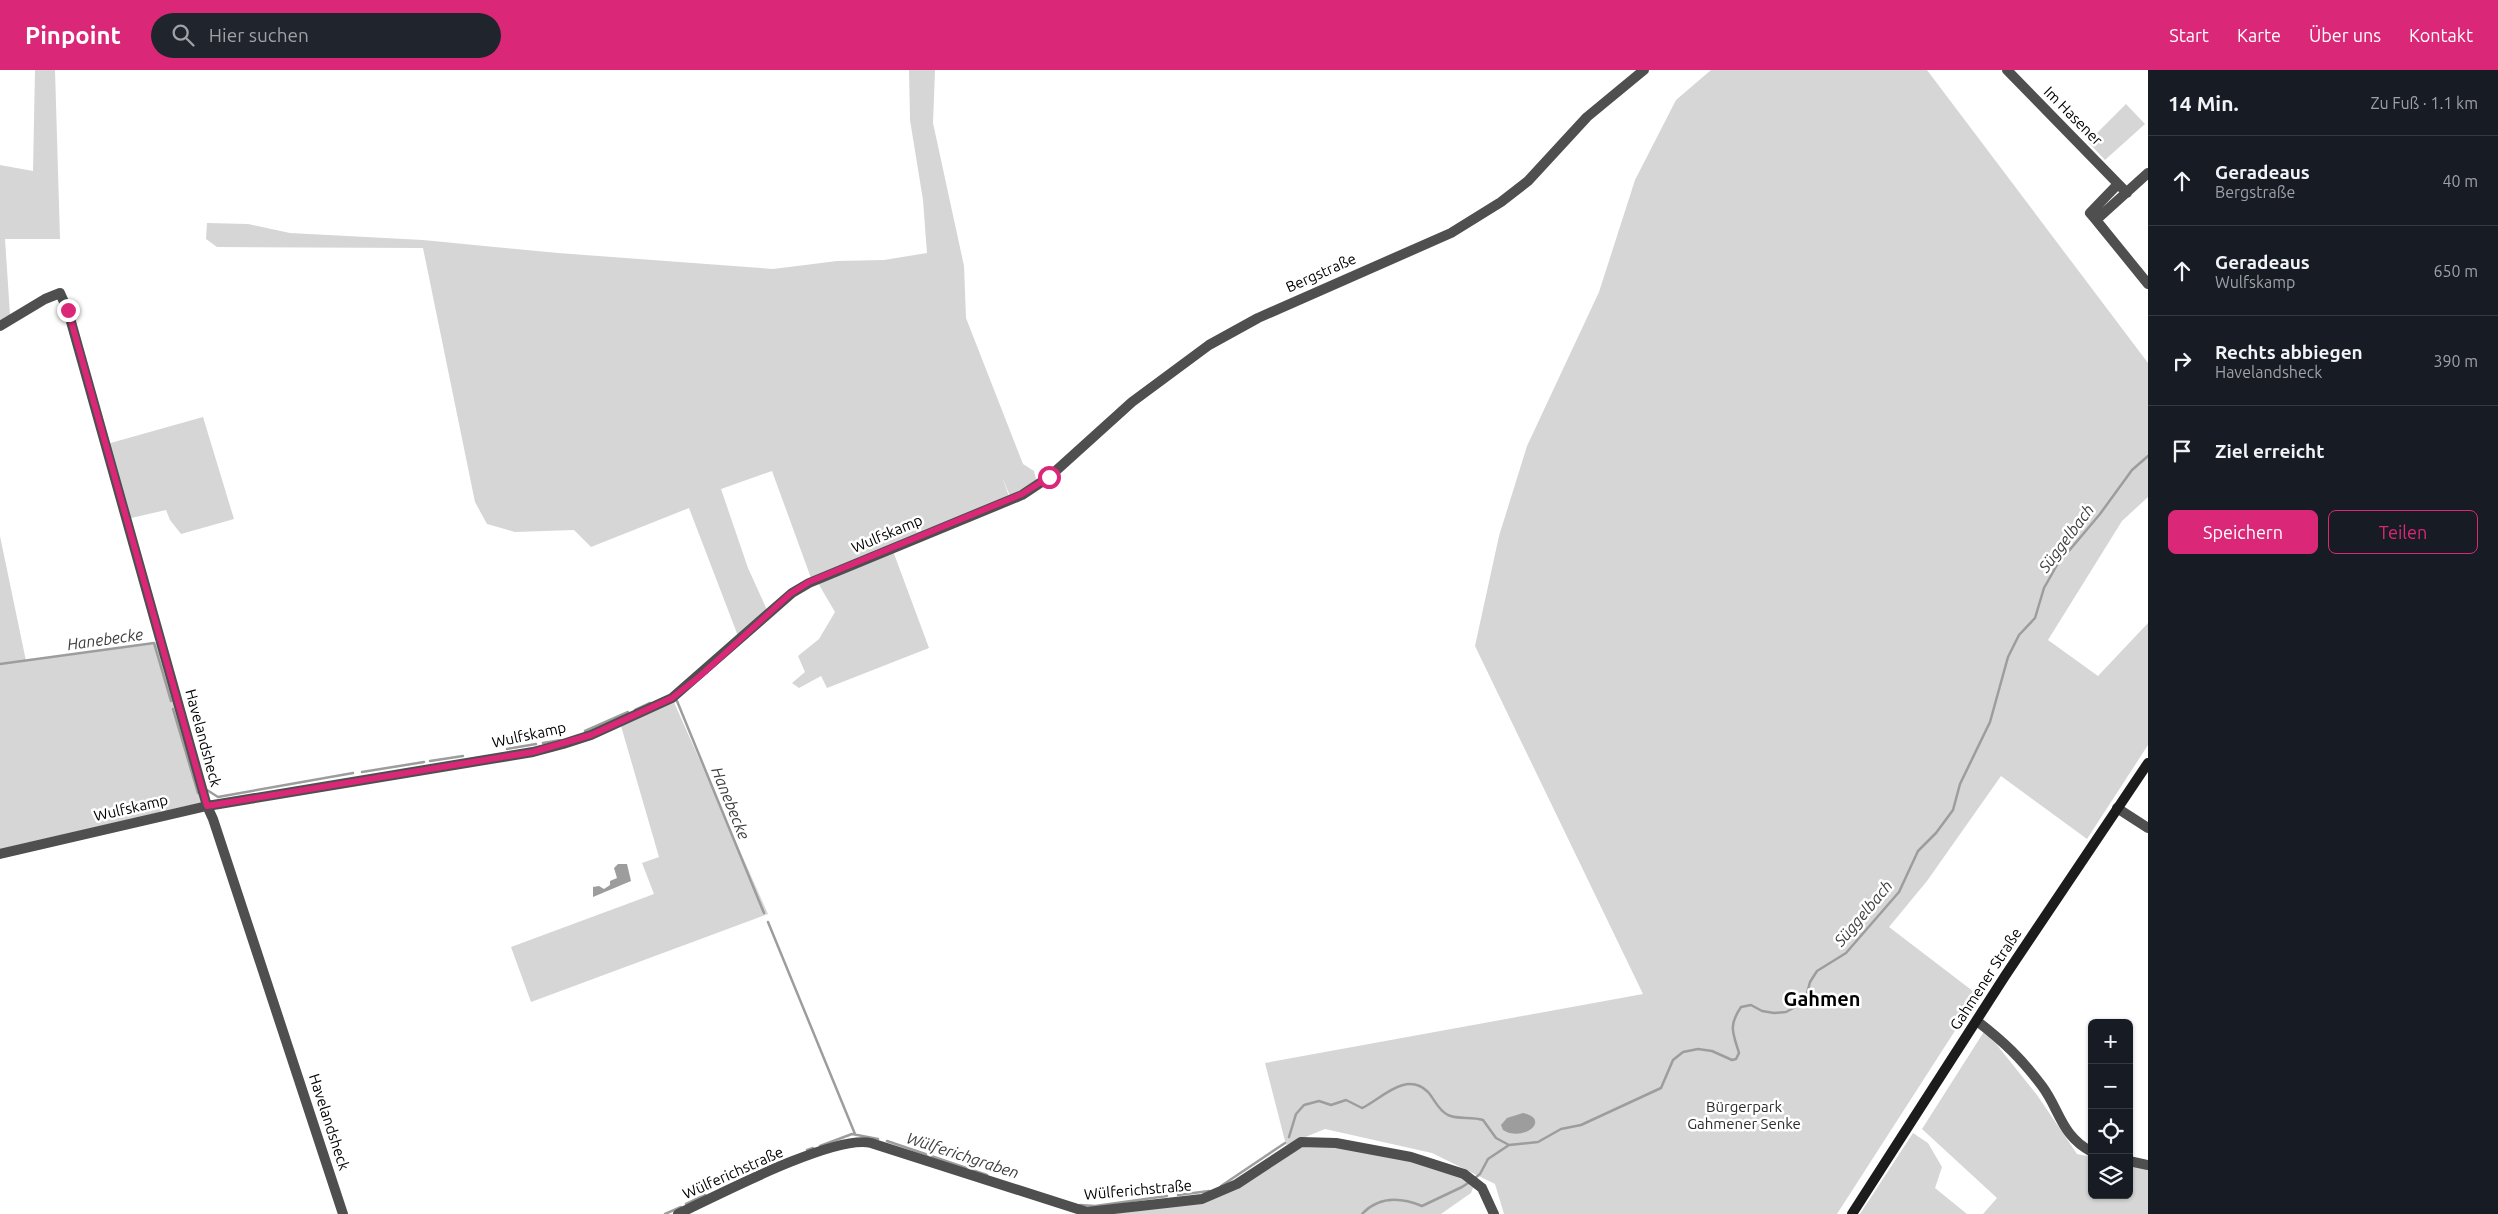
<!DOCTYPE html>
<html lang="de">
<head>
<meta charset="utf-8">
<style>
  body { margin:0; font-family:Ubuntu,sans-serif; background:#20242c; color:#f1f3f6 }
  .controls { position:absolute; right:15px; bottom:15px; display:grid; overflow:hidden; border-radius:8px; box-shadow:0 1px 4px #0004 }
  .controls button { width:45px; height:45px; display:grid; place-items:center; padding:0; border:0; border-bottom:1px solid #363941; background:#171b24; color:#f1f3f6; font:25px sans-serif }
  .stop { position:absolute; width:15px; height:15px; margin:-11px; border:4px solid #db2777; border-radius:50%; background:#fff }
  .stop.end { background:#db2777; border-color:#fff; box-shadow:0 1px 5px #0008 }
  .list { margin:0; padding:0; list-style:none }
  h2 { display:flex; justify-content:space-between; align-items:center; height:65px; margin:0; padding:0 20px; font-size:21px }
  h2 small { font-size:16px; font-weight:400; color:#9ea1a6 }
  .list li { display:grid; grid-template-columns:32px 1fr auto; gap:15px; align-items:center; box-sizing:border-box; height:90px; padding:0 20px; border-top:1px solid #363941 }
  .list b { display:block; font-size:19px; white-space:nowrap }
  .list p { margin:0; font-size:16px; white-space:nowrap; color:#9ea1a6 }
  .list em { font-size:16px; font-style:normal; color:#9ea1a6 }
  .actions { display:flex; gap:10px; padding:15px 20px }
  .actions a { flex:1; padding:11px 0; border:1px solid #db2777; border-radius:8px; text-align:center; font-size:18px; color:#db2777 }
  .actions .main { background:#db2777; color:#fff }
  .icon { flex:none; width:28px; height:28px; fill:none; stroke:currentColor; stroke-width:2; stroke-linecap:round; stroke-linejoin:round }
  .map { position:relative; flex:none; width:2148px; height:1144px; overflow:hidden }
  header { display:flex; align-items:center; gap:30px; box-sizing:border-box; height:70px; padding:0 25px; background:#db2777; color:#fff }
  header strong { font-size:24px }
  nav { display:flex; gap:28px; margin-inline-start:auto; font-size:18px }
  .search { width:350px; height:45px; background:#20242c; display:flex; align-items:center; gap:12px; box-sizing:border-box; padding:0 18px; border-radius:28px; color:#9ea1a6; font-size:19px }
  main { display:flex }
  aside { flex:1; background:#171b24 }
  .map>svg:first-child { display:block }
  .green { fill:#d6d6d6 }
  .water { fill:#9d9d9d }
  .lines { fill:none; stroke-linecap:round; stroke-linejoin:round }
  .stream { stroke:#9d9d9d; stroke-width:2.5 }
  .street { stroke:#4f4f4f; stroke-width:10 }
  .secondary { stroke:#1c1c1c; stroke-width:10 }
  .route { stroke:#db2777; stroke-width:6 }
  .labels { text-anchor:middle; stroke-width:5; stroke-linejoin:round; paint-order:stroke }
  .street-label { font-size:15px; fill:#000; stroke:#fff }
  .park-label { font-size:15px; fill:#2d2d2d; stroke:#fff }
  .water-label { font-size:16px; font-style:italic; fill:#3e3e3e; stroke:#fff }
  .district-label { font-size:20px; font-weight:bold; fill:#000; stroke:#fff }
</style>
</head>
<body>
<header>
<strong>Pinpoint</strong>
<div class="search"><svg class="icon" aria-label="search" viewBox="0 0 24 24"><circle cx="10" cy="10" r="6"/><path d="M15 15l6 6"/></svg>Hier suchen</div>
<nav><a>Start</a><a>Karte</a><a>Über uns</a><a>Kontakt</a></nav>
</header>
<main>
<div class="map">
<svg width="2148" height="1144" viewBox="0 0 2148 1144">
  <rect width="100%" height="100%" fill="#fff"/>
  <path class="green" d="M35 0H55L60 169H5L10 245 0 251V95L33 101Z
    M909 0H935L933 53 964 196 966 248 1023 394 1034 401 1037 413 1010 426 1002 407 1009 426 811 508 772 401 721 419 748 498 767 540 738 566 689 438 591 477 574 460 515 462 487 454 475 432 423 178 217 177 206 169 207 153 248 154 290 163 423 170 558 183 773 199 837 191 884 190 927 183 923 130 910 50Z
    M1711 0H1927L2148 293V427L2122 451 2048 570 2098 606 2148 553V675L2087 769 2001 706 1927 811 1889 857 1978 925 1837 1144H1504L1495 1114 1432 1083 1325 1059 1286 1075 1265 993 1643 924 1475 576 1499 466 1527 376 1599 222 1635 110 1676 30Z
    M2126 34 2145 54 2105 90 2088 72Z
    M203 347 234 449 181 464 170 450 166 440 127 449 107 374Z
    M0 466 26 591 161 572 203 732 0 780Z
    M893 481 929 578 827 618 821 606 799 618 792 613 805 602 798 586 819 569 835 542 818 513Z
    M673 630 768 844 531 932 511 877 654 824 642 793 659 787 621 656Z
    M1985 960 2037 1025 2077 1084 2092 1087V1125H2129V1095L2148 1099V1144H1983L1997 1128 1922 1059Z
    M1913 1063 1928 1073 1942 1097 1935 1118 1967 1144H1860Z
    M1316 1070 1375 1080 1463 1106 1474 1115 1471 1123 1441 1144H1094L1202 1130Z"/>
  <path class="water" d="M618 794H627L631 811 593 827V817L599 816 604 819 610 815V811L617 808 614 798Z
    M1523 1043C1552 1049 1523 1073 1503 1060L1501 1055 1507 1048Z"/>
  <g class="lines">
    <path class="stream" d="M0 594 154 573 171 631
      M677 631 764 843
      M173 639 198 723
      M635 640 650 633
      M585 661 628 642
      M543 673 561 670
      M507 679 536 674
      M430 691 463 686
      M362 702 424 692
      M207 720 218 727 353 703
      M768 852 855 1064
      M1289 1067 1296 1044 1304 1035 1319 1031 1331 1035 1346 1030 1362 1038C1380 1030 1406 1000 1428 1022 1435 1030 1438 1040 1448 1045 1459 1050 1471 1046 1483 1050L1496 1068 1509 1075
      M887 1071 987 1105
      M820 1076 852 1064 878 1069
      M807 1080 813 1078
      M1475 1108 1480 1104 1488 1089 1509 1075 1538 1072 1561 1059 1581 1055 1661 1018 1673 990 1683 982 1698 979 1712 981 1732 990 1736 989 1739 983C1733 963 1728 956 1741 937L1751 935 1762 941 1774 943 1786 942 1799 935 1806 927 1810 912 1817 901 1846 883 1899 822 1918 781 1936 763 1953 740 1960 714 1990 652 2008 587 2019 565 2035 548 2044 518 2057 495 2100 444 2132 400 2148 386
      M1221 1116 1285 1073
      M1178 1125 1209 1121
      M686 1134 705 1125
      M1080 1135 1095 1136 1167 1126
      M665 1144 681 1137
      M1362 1144C1379 1126 1400 1127 1422 1136L1462 1117 1471 1111"/>
    <path class="street" d="M2007 0 2127 123
      M2148 103 2096 150 2148 214
      M2096 150 2090 143 2118 114
      M0 256 45 229 60 223 68 241 207 736 213 749 343 1144
      M2117 738 2148 758
      M0 784 207 736 533 682 563 674 591 665 672 628 792 523 809 513 1022 425 1049 407 1132 332 1209 275 1258 248 1451 163 1501 132 1528 111 1587 47 1644 0
      M1977 951C2004 972 2021 988 2042 1016 2060 1040 2061 1066 2092 1082
      M2129 1091 2148 1095
      M678 1144C716 1126 834 1064 871 1073L1087 1142 1202 1129 1237 1114 1301 1072 1336 1073 1411 1087 1464 1104 1482 1118 1494 1144"/>
    <path class="secondary" d="M1852 1144 2005 906 2148 693"/>
  </g>
  <g class="lines">
    <path class="route" d="M68 240 207 736 533 682 591 665 672 628 700 606 790 524 809 512 1022 424 1049 407"/>
  </g>
  <g class="labels">
    <g class="street-label">
      <text transform="translate(2073 46) rotate(45)" y="5">Im Hasener</text>
      <text transform="translate(1321 203) rotate(-24)" y="5">Bergstraße</text>
      <text transform="translate(887 464) rotate(-23)" y="5">Wulfskamp</text>
      <text transform="translate(529 665) rotate(-12)" y="5">Wulfskamp</text>
      <text transform="translate(203 668) rotate(75)" y="5">Havelandsheck</text>
      <text transform="translate(131 738) rotate(-13)" y="5">Wulfskamp</text>
      <text transform="translate(1986 909) rotate(-57)" y="5">Gahmener Straße</text>
      <text transform="translate(329 1052) rotate(72)" y="5">Havelandsheck</text>
      <text transform="translate(733 1103) rotate(-24)" y="5">Wülferichstraße</text>
      <text transform="translate(1138 1120) rotate(-5)" y="5">Wülferichstraße</text>
    </g>
    <g class="park-label">
      <text x="1744" y="1042">Bürgerpark<tspan x="1744" dy="17">Gahmener Senke</tspan></text>
    </g>
    <g class="water-label">
      <text transform="translate(2066 468) rotate(-53)" y="6">Süggelbach</text>
      <text transform="translate(105 569) rotate(-8)" y="6">Hanebecke</text>
      <text transform="translate(731 733) rotate(68)" y="6">Hanebecke</text>
      <text transform="translate(1863 843) rotate(-50)" y="6">Süggelbach</text>
      <text transform="translate(963 1085) rotate(18)" y="6">Wülferichgraben</text>
    </g>
    <g class="district-label">
      <text x="1822" y="936">Gahmen</text>
    </g>
  </g>
</svg>
<div class="controls">
<button>+</button>
<button>−</button>
<button><svg class="icon" aria-label="locate" viewBox="0 0 24 24"><circle cx="12" cy="12" r="6"/><path d="M12 2v4M12 18v4M2 12h4M18 12h4"/></svg></button>
<button><svg class="icon" aria-label="layers" viewBox="0 0 24 24"><path d="M12 4l9 5-9 5-9-5zM3 14l9 5 9-5"/></svg></button>
</div>
<div class="stop" style="left:1049px;top:407px"></div>
<div class="stop end" style="left:68px;top:240px"></div>
</div>
<aside>
<h2>14 Min.<small>Zu Fuß · 1.1 km</small></h2>
<ul class="list">
<li><svg class="icon" aria-label="ahead" viewBox="0 0 24 24"><path d="M12 20V5M6 11l6-6 6 6"/></svg><div><b>Geradeaus</b><p>Bergstraße</p></div><em>40 m</em></li>
<li><svg class="icon" aria-label="ahead" viewBox="0 0 24 24"><path d="M12 20V5M6 11l6-6 6 6"/></svg><div><b>Geradeaus</b><p>Wulfskamp</p></div><em>650 m</em></li>
<li><svg class="icon" aria-label="right" viewBox="0 0 24 24"><path d="M7 20v-9h11M14 6l5 5-5 5"/></svg><div><b>Rechts abbiegen</b><p>Havelandsheck</p></div><em>390 m</em></li>
<li><svg class="icon" aria-label="arrive" viewBox="0 0 24 24"><path d="M6 21V4h12l-3 4 3 4H6"/></svg><div><b>Ziel erreicht</b></div></li>
</ul>
<div class="actions"><a class="main">Speichern</a><a>Teilen</a></div>
</aside>
</main>
</body>
</html>
